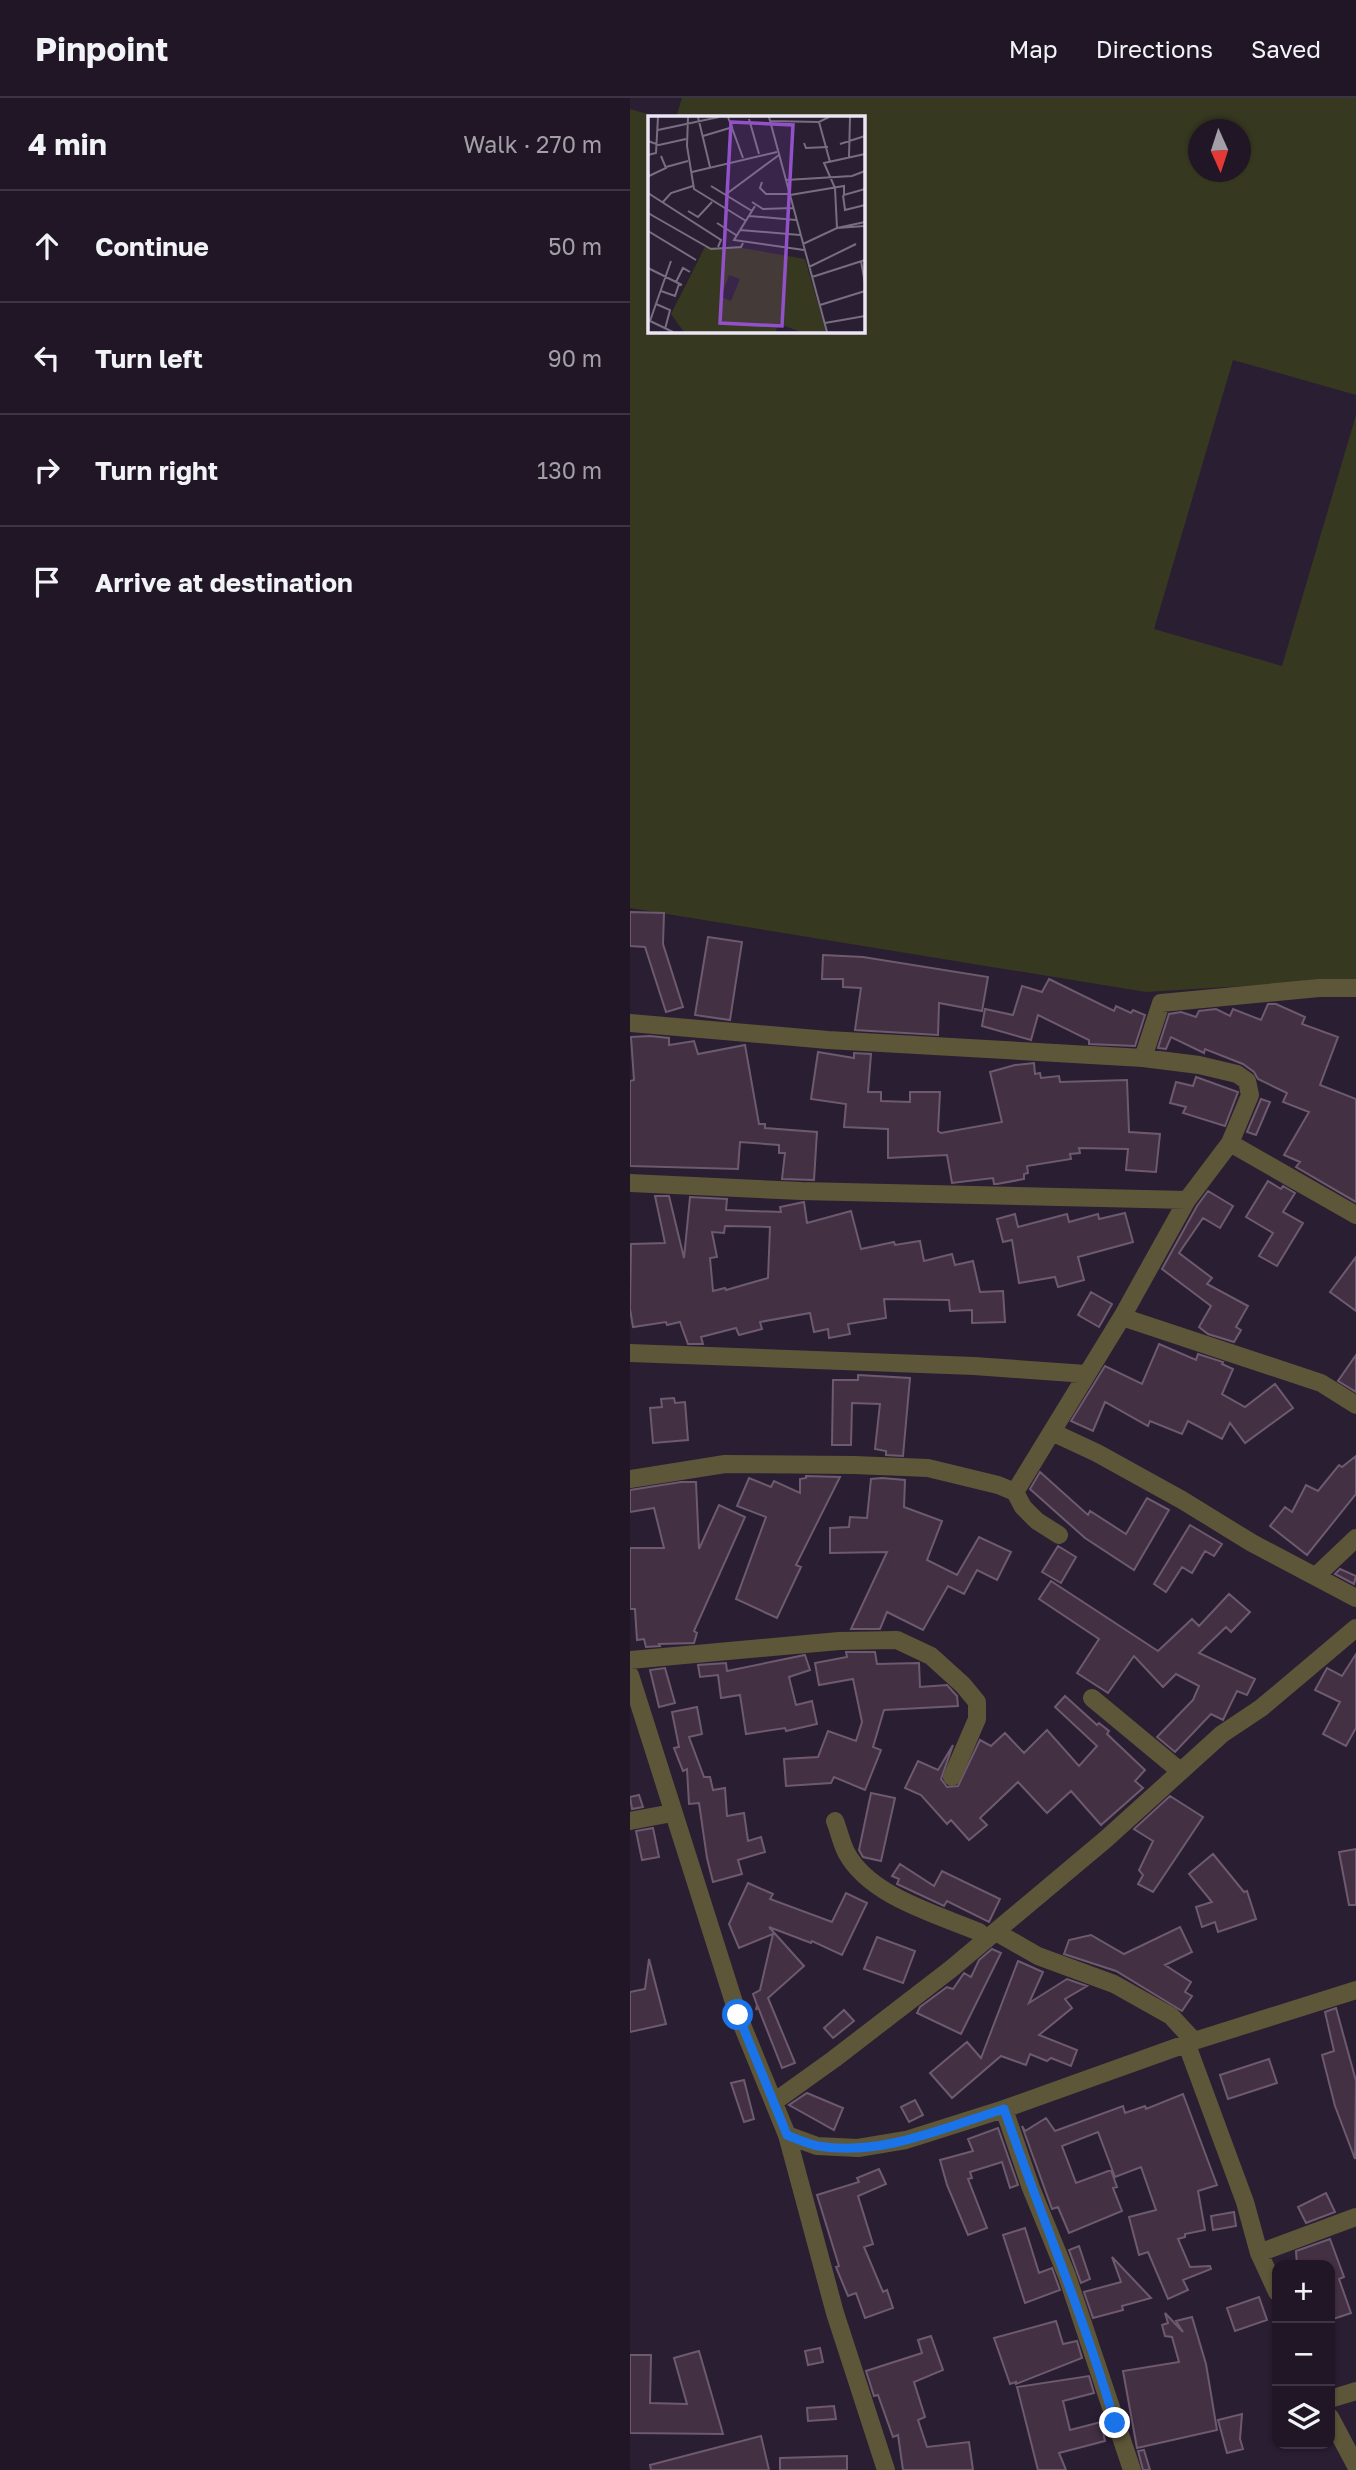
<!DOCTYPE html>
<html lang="en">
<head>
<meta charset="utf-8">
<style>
  body { margin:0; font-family:"Golos Text",sans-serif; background:#2d2332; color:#f1f3f6 }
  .controls { position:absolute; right:21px; bottom:21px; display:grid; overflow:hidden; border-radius:14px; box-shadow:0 2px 5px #0004 }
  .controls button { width:63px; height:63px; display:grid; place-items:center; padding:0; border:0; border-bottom:2px solid #3d3543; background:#201626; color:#f1f3f6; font:35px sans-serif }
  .compass { position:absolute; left:558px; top:21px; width:63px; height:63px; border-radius:50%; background:#201626; box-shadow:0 2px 5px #0004; rotate:177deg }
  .stop { position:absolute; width:21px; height:21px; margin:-16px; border:5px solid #1a73e8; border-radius:50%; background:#fff }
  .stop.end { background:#1a73e8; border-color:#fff; box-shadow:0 2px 7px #0008 }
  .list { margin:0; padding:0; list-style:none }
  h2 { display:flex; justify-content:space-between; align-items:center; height:91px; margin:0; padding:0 28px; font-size:30px }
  h2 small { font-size:23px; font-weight:400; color:#a29fa7 }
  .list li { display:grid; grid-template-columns:46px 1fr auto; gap:21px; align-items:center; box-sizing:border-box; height:112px; padding:0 28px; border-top:2px solid #3d3543 }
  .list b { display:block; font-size:26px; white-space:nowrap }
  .list em { font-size:23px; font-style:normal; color:#a29fa7 }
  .icon { flex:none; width:38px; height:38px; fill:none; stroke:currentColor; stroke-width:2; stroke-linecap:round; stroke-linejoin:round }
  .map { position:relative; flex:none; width:726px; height:2372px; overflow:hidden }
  header { display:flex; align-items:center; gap:42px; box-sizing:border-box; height:98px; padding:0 35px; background:#201626; border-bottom:2px solid #3d3543 }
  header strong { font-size:33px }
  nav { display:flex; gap:38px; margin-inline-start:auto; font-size:24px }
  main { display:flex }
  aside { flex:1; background:#201626 }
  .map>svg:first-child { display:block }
  .green { fill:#373820; fill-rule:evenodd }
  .building { fill:#433043; stroke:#6e5a6e; stroke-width:2; fill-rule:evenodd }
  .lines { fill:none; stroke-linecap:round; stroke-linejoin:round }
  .street { stroke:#5e5639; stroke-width:18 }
  .route { stroke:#1a73e8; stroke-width:9 }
  .inset-road { fill:none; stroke:#786e80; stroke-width:2 }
  .view { fill:#9251c9; fill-opacity:0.15; stroke:#9251c9; stroke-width:3.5 }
  .inset-edge { fill:none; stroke:#ece5f3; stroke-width:3.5 }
</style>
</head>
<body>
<header>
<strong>Pinpoint</strong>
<nav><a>Map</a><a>Directions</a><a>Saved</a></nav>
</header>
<main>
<aside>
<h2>4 min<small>Walk · 270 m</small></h2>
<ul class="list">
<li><svg class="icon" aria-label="ahead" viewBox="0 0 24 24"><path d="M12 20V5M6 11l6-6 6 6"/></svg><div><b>Continue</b></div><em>50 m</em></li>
<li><svg class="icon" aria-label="left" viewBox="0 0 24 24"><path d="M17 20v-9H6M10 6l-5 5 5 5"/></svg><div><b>Turn left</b></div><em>90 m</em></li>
<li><svg class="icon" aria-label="right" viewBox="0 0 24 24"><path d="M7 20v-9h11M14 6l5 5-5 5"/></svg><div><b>Turn right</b></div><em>130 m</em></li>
<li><svg class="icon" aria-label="arrive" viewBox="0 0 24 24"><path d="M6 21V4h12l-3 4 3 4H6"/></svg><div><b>Arrive at destination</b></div></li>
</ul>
</aside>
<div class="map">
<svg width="726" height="2372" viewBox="0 0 726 2372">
  <rect width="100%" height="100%" fill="#2a1e33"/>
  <path class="green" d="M52 0H726V297L603 262 524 531 652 568 726 317V881L516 894 0 810V11L28 19H19V233H233V19H46ZM568 32H610V74H568Z"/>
  <path class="building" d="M0 814 34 815 33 846 53 909 36 914 15 849 0 848Z
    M78 839 112 844 100 922 65 917Z
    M193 857 233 859 358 879 352 913 309 905 308 937 225 932 231 890 213 889V881H192Z
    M419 881 484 913 486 908 501 915 503 912 515 917 505 948 459 946V942L408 917 401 942 352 928 355 911 383 917 392 888 412 894Z
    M638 906H646L675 919 672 926 708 939 690 987 726 1001V1104L666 1069 670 1064 654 1057 679 1014 653 1004 657 995 628 981 624 974 613 966 575 951 574 955 541 939 536 951 528 950 539 916 551 914 566 919 569 913 586 911 600 918 603 911 631 922Z
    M20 938 39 940V947L64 943 68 956 115 947 129 1026H135V1030L187 1034 184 1082 152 1081 155 1055H149V1047L110 1044 108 1071 0 1068V983L4 982 1 939Z
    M188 954 224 960V955L241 956 238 994H251V1003L280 1004V994H310L308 1033 311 1035 372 1024 360 974 385 967 404 965 405 976 410 975 411 980 429 978 430 984 497 982 499 1034 530 1036 526 1074 496 1072 498 1051 449 1050 450 1055 440 1056 441 1061 397 1068 398 1075 394 1076V1081L367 1086H364L363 1080 322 1085 317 1057 258 1060V1031L214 1029 216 1006 181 1001Z
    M566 979 608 994 595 1028 553 1015 556 1009 540 1005 546 984 563 988Z
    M631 1001 640 1004 626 1037 617 1034Z
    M638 1083 651 1091 653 1088 665 1095 653 1114 673 1125 647 1168 629 1158 643 1135 616 1119Z
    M578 1093 603 1108 590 1130 573 1120 549 1155 582 1180 577 1186 618 1208 606 1229 611 1232 604 1244 578 1236 569 1229 581 1208 532 1171 567 1108Z
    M25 1098H39L54 1160 60 1099 97 1101 96 1112 151 1114 150 1109 174 1104 177 1125 221 1113 231 1151 264 1144 265 1147 290 1143 294 1163 322 1156 325 1167 343 1163 350 1194 373 1193 375 1224 342 1225V1212L320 1213 319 1202 254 1201 256 1220 218 1226 220 1236 199 1240 198 1231 184 1234 180 1215 130 1224 132 1231 109 1237 106 1230 71 1239 73 1246H58L50 1224 37 1227 36 1224 3 1229 0 1211 1 1146 35 1145ZM95 1128 140 1129 138 1180 96 1192 95 1190 83 1193 80 1160 87 1159 82 1134 94 1135Z
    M495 1115 503 1144 448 1159 454 1182 428 1189 425 1179 389 1185 382 1142 373 1144 367 1121 385 1116 388 1129 437 1116 439 1124 468 1116 469 1121Z
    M726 1159V1213L700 1194Z
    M461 1194 482 1206 469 1229 448 1217Z
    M529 1246 566 1262 568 1256 593 1264 592 1266 603 1271 592 1296 615 1309 645 1286 663 1310 615 1345 600 1325 592 1341 558 1323 552 1336 520 1323 518 1328 475 1304 463 1333 441 1323 475 1268 512 1286Z
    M726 1257V1294L708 1283Z
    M228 1277 280 1280 273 1358 256 1357V1353L245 1351 250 1306 222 1305 221 1347H202L203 1282H228Z
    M44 1300 45 1305 55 1304 58 1342 23 1345 20 1310 32 1309 31 1301Z
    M726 1358V1396L677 1457 640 1428 655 1409 662 1414 676 1387 688 1393 709 1367 712 1369Z
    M410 1374 458 1417 460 1413 496 1436 517 1400 539 1412 504 1472 455 1440 400 1391Z
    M176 1378 210 1379 166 1467 171 1469 147 1520 106 1501 136 1419 107 1408 119 1380 141 1389 144 1383 170 1395V1381L176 1380Z
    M252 1380 275 1382 274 1409 312 1423 297 1462 327 1477 349 1439 381 1454 367 1482 347 1472 334 1496 318 1488 293 1532 257 1514 250 1531H221L257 1454 200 1455V1430L219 1429 220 1419 237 1420 241 1381Z
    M51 1384H66L69 1451 89 1407 115 1419 64 1533 67 1535 64 1545 29 1546 30 1548 16 1549 14 1541 7 1542 5 1511H0V1450H34L24 1410 0 1414V1392Z
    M560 1427 592 1446 584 1458 575 1453 562 1475 552 1469 536 1494 524 1486Z
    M428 1448 446 1459 431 1485 412 1474Z
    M710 1471 726 1478 724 1486 705 1476Z
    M421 1483 528 1553 562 1521 569 1528 599 1496 620 1514 601 1534 596 1529 569 1555 625 1581 617 1597 607 1593 593 1622 581 1616 545 1654 527 1639 563 1602 569 1588 546 1576 533 1589 504 1558 478 1595 447 1575 469 1541 409 1501Z
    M216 1554H245L247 1566 289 1565 290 1589 317 1587 327 1598 328 1608 254 1612 243 1649 251 1652 235 1692 204 1679 201 1685 156 1688 154 1661 188 1659 198 1633 226 1643 232 1624 223 1581 189 1587 185 1565 217 1559Z
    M726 1556V1630L716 1648 693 1636 710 1604 685 1592 697 1570 712 1578Z
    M175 1557 180 1572 159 1579 166 1607 182 1603 187 1626 156 1633 155 1630 116 1636 110 1597 91 1600 88 1577 70 1579 68 1567 96 1565 97 1573Z
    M35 1570 45 1605 29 1609 20 1572Z
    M435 1598 467 1627 469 1625 479 1633 477 1636 515 1672 505 1683 513 1690 471 1727 441 1693 417 1715 388 1684 350 1720 357 1727 339 1742 321 1722 317 1726 291 1697 275 1690 288 1663 308 1672 323 1647 311 1681 317 1689 328 1688 350 1642 361 1648 375 1635 394 1655 417 1632 449 1668 467 1648 425 1609Z
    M67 1609 72 1636 59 1639 74 1679H80L83 1692 95 1690 97 1718 114 1715 118 1743 131 1739 135 1754 108 1762 112 1776 83 1784 77 1760 69 1705 59 1706 57 1671 53 1673 44 1650 49 1649 42 1614Z
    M241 1695 265 1700 251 1763 233 1759 229 1752Z
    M9 1697 13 1709 2 1711 0 1699Z
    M540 1698 573 1719 523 1794 508 1786 513 1777 509 1772 523 1743 504 1731Z
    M23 1730 29 1759 12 1762 6 1733Z
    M726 1751V1807H719L709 1754Z
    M583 1756 614 1794 617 1793 626 1821 588 1834 585 1824 572 1829 566 1809 582 1804 559 1776Z
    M270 1766 304 1788 312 1773 370 1801 359 1824 317 1803 314 1808 267 1786 269 1781 262 1778Z
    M118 1785 143 1796 140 1801 202 1824 216 1795 237 1805 212 1857 182 1843 181 1845 139 1829 174 1868 138 1900 165 1965 152 1970 128 1909 126 1912 127 1907 123 1896 130 1892 143 1836 109 1850 99 1826Z
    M550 1829 562 1854 535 1867 561 1884 555 1894 562 1898 552 1913 486 1873 434 1856 439 1842 461 1837 494 1856Z
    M247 1839 285 1853 273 1885 234 1871Z
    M362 1851 371 1855 331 1936 287 1915 290 1909 317 1889 323 1891 334 1875 341 1879 349 1862Z
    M19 1861 36 1926 0 1934V1894L15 1891Z
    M388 1863 413 1874 399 1905 437 1881 457 1888 435 1901 442 1910 409 1937 447 1952 441 1968 421 1960 417 1963 400 1956 396 1967 371 1958 322 2000 300 1975 337 1944 351 1960Z
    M706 1910 726 1983 725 2061 705 2008 692 1957 704 1953 695 1914Z
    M214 1912 224 1923 203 1940 194 1930Z
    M639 1961 647 1985 598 2001 590 1977Z
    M114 1982 124 2021 114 2024 101 1985Z
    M177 1995 213 2010 204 2032 159 2007Z
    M553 1996 587 2087 568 2093 575 2132 555 2136V2139L548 2141 560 2169 580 2168 581 2171 553 2182 558 2192 538 2201 518 2154 509 2157 499 2119 526 2112 511 2069 485 2079 468 2034 432 2048 446 2085 481 2072 487 2089 483 2090 492 2113 439 2135 428 2109 422 2111 392 2028 395 2033 416 2020 425 2033 493 2008 495 2015 515 2008 516 2011Z
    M285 2002 293 2017 279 2024 271 2009Z
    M368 2030 388 2087 380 2090 372 2064 340 2074 342 2080 338 2081 357 2130 338 2137 317 2087 310 2062 343 2053 338 2041Z
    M249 2071 256 2086 228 2098 243 2146 234 2149 253 2194 257 2192 263 2210 235 2220 226 2195 218 2198 206 2169 209 2168 187 2097 229 2084 227 2080Z
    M696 2095 705 2114 676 2125 668 2109Z
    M604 2114 606 2128 583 2132 581 2118Z
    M395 2130 409 2175 422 2170 430 2192 395 2205 373 2137Z
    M700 2141 714 2179 709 2181 721 2215 700 2222V2167H667L666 2153Z
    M449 2148 460 2181 451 2185 439 2152Z
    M482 2159 521 2200 492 2208 493 2212 463 2220 454 2194 491 2184Z
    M629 2199 637 2222 605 2233 597 2210Z
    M535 2215 553 2234 546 2223 562 2219 576 2266 587 2332 507 2350 493 2273 549 2264 542 2239 535 2238 532 2227 538 2225Z
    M426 2223 433 2246 447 2243 452 2260 386 2286V2284L380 2286 364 2240Z
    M301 2238 313 2272 284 2284 295 2319 288 2322 297 2349 339 2344 343 2372H273L268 2337 263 2339 248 2297 244 2298 236 2273 292 2255 288 2242Z
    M190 2250 193 2264 178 2267 175 2253Z
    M69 2253 93 2336 0 2335V2257H21L20 2305 57 2306 44 2260Z
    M459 2278 464 2295 433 2303 440 2332 471 2324 475 2343 429 2355 436 2372H408L387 2289Z
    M204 2308 206 2321 178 2323 177 2310Z
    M612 2316 610 2341 613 2351 597 2355 588 2322Z
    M131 2338 139 2372H21L20 2367Z
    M514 2352 520 2372H513L508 2353Z
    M217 2358V2372H150V2360Z"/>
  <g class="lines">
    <path class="street" d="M0 925 198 942 513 960 569 967 607 976 617 983 620 997 600 1045 557 1102 492 1219 385 1394
      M513 960 531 905 689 890H726
      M600 1045 726 1117
      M0 1085 171 1093 557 1102
      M492 1219 691 1285 726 1307
      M0 1255 344 1268 456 1276
      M422 1334 467 1355 552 1402 622 1445 726 1500
      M0 1381 95 1366 224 1367 298 1370 368 1387 385 1394 393 1409 407 1423 429 1437
      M686 1478 726 1440
      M0 1562 209 1543 267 1542 301 1558 333 1587 347 1604V1621L322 1679
      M0 1577 108 1917 157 2037 205 2215 256 2372
      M462 1600 550 1673
      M0 1723 42 1715
      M205 1723C209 1733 211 1744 216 1754 239 1798 306 1816 349 1834L356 1842
      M366 1834 408 1858 484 1886 541 1918 564 1943
      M557 1947 615 2104 629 2155 647 2194
      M144 2004 204 1961 321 1871 476 1741 592 1636 631 1610 726 1530
      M374 2011 401 2090 437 2178 502 2372
      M157 2037 187 2048 228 2050 276 2042 374 2011 564 1943 726 1892
      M629 2155 726 2119
      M700 2301 726 2293
      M700 2319 726 2368"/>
  </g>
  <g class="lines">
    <path class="route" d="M108 1917 157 2037C167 2041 178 2046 188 2048 251 2059 316 2029 374 2011 410 2116 454 2218 485 2325"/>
  </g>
  <g transform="translate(18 18)">
    <rect width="217" height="217" fill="#2a1e33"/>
    <path d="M57 131 94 132 157 143 178 216H153L131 208 127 216H36L23 198ZM81 159 92 163 83 185 73 181Z" fill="#373820" fill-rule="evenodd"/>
    <path class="inset-road" d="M40 1 39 30 46 73 98 105M50 1 62 51M80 1 95 42M121 1 179 216M101 3 111 38M122 5 171 6 181 1M171 6 182 46M10 14 71 1M55 20 85 11M0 25 11 29 38 23M156 27 158 32 180 31M192 28 217 20M217 38 176 47 187 72 189 112 217 106M0 39 8 37 10 1M201 41 202 1M18 51 40 45M0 56 1 60 18 52 13 40M44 56 129 36M138 64 204 60 217 55M114 66 112 72 118 78H141M63 70 104 95M0 77 73 124 70 131M77 79 131 39M142 79 196 70V79L217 73M195 79 197 94 217 89M104 86 115 93 145 92M14 87 23 77 45 70M107 90 86 124 156 134M40 95 50 101 64 86M0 97 63 133 93 131 95 127M101 100 148 104M69 107 88 119M92 114 152 119M0 115 48 144M155 128 189 112 217 110M213 145 217 167M161 151 208 128M0 152 34 169M164 161 217 144M28 166 35 152 42 156M13 175 27 180 31 168M8 188 22 194 17 213M172 189 217 175M0 204 25 216M2 205 23 145M177 207 217 200"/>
    <path class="view" d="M83 6 145 9 134 210 72 207Z"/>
    <rect width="217" height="217" class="inset-edge"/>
  </g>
</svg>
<div class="controls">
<button>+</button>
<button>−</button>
<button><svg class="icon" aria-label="layers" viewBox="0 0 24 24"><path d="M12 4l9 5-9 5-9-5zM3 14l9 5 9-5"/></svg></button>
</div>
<svg class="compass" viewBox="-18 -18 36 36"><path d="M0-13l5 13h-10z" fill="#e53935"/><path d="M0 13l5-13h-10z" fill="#a29fa7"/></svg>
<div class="stop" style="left:108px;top:1917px"></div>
<div class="stop end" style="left:485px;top:2325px"></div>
</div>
</main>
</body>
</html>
